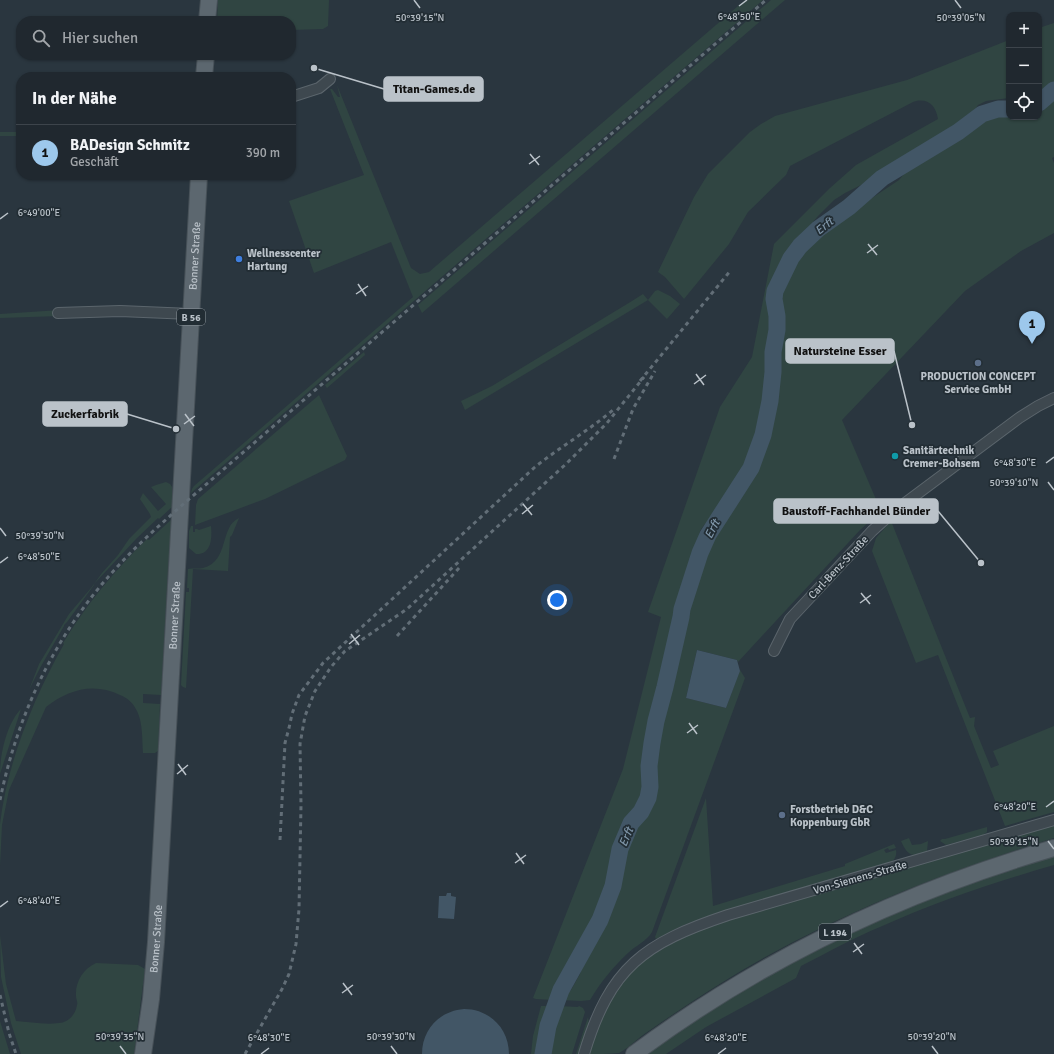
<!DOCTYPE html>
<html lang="de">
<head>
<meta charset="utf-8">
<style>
  body { margin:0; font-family:Signika,sans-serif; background:#2d343b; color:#f1f3f6 }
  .controls { position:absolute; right:12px; top:12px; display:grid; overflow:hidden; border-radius:8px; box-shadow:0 1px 3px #0004 }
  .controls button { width:36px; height:36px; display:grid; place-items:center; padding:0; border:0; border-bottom:1px solid #3d444b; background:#20282f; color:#f1f3f6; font:20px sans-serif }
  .you { position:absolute; left:557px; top:600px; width:14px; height:14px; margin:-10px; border:3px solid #fff; border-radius:50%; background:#1a73e8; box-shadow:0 0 0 6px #1a73e833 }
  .badge { display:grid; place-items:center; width:26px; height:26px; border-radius:50%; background:#9dc8ec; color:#111; font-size:13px; font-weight:700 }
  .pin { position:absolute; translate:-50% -33px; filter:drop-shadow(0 1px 2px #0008) }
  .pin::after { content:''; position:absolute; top:21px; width:14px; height:12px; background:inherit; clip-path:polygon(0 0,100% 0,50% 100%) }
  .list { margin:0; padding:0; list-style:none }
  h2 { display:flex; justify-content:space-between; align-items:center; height:52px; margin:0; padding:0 16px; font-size:17px }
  h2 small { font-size:13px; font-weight:400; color:#a2a6aa }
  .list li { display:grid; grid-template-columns:26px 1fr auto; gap:12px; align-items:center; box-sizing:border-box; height:56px; padding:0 16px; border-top:1px solid #3d444b }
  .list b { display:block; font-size:15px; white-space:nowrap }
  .list p { margin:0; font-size:13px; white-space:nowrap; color:#a2a6aa }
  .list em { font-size:13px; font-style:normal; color:#a2a6aa }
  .icon { flex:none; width:22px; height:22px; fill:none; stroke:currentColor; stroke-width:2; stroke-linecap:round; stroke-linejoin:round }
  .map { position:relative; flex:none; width:1054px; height:1054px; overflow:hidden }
  .search { position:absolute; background:#20282f; box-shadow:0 1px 3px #0004; left:16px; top:16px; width:280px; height:44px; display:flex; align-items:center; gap:10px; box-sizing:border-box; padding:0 14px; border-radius:16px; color:#a2a6aa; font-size:15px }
  .panel { position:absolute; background:#20282f; box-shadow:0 1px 3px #0004; left:16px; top:72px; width:280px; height:108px; border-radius:16px }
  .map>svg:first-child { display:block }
  .green { fill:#304542 }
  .water { fill:#425666 }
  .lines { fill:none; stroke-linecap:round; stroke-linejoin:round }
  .river { stroke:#425666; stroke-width:17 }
  .street-casing { stroke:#5b656c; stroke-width:12 }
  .primary-casing { stroke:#475158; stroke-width:18 }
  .street { stroke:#3e484f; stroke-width:10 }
  .primary { stroke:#5c676f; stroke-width:16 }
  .rail { stroke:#626e77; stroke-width:3; stroke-dasharray:4 4; stroke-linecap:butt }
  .ticks { fill:none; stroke:#bac2c9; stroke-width:1.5 }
  .shop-dot { fill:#3f7fe0; stroke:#222d34; stroke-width:1.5 }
  .service-dot { fill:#5c6f8a; stroke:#222d34; stroke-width:1.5 }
  .culture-dot { fill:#0f9aa8; stroke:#222d34; stroke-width:1.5 }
  .labels { text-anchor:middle; stroke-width:3.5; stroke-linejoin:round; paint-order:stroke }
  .shield { fill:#222d34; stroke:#8c959c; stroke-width:1 }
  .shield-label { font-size:10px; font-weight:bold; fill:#bac2c9 }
  .poi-label { font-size:11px; font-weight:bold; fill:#bac2c9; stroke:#222d34; text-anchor:start }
  .street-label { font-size:11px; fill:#bac2c9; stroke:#222d34 }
  .water-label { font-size:12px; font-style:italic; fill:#7f96a9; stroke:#222d34 }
  .ticks-label { font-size:10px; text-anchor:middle; fill:#bac2c9; stroke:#222d34; stroke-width:3.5; stroke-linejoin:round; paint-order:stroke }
  .leader { fill:none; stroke:#bac2c9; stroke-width:1.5 }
  .callout-dot { fill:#bac2c9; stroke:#222d34; stroke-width:1.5 }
  .callout { fill:#bac2c9; stroke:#bac2c9; stroke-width:1.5 }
  .callout-label { font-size:12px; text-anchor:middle; font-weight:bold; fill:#111 }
</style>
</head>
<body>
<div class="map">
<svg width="1054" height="1054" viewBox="0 0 1054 1054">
  <rect width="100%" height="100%" fill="#2a363f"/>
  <path class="green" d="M218 0H329L328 26 323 29 291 30V21H217Z
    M745 0H763L191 493 192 489 194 486 413 297 391 242 314 273 289 201 364 175 330 89H332L338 97H340L337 85 411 268 420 274 429 272Z
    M771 0H785L422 313 418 305Z
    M1054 23V85L1039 91V28Z
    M1009 40V98L986 101 978 105 969 119 964 125 958 129 941 136 910 157 877 177 845 193 834 200 818 216 804 233 784 260 771 290 770 298V308L773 319V331L768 354 770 383 761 434 751 461 734 489 714 516 704 525 700 531 699 543 688 574 685 590 680 601 661 692 657 699 648 742 642 801 623 829 616 848 604 903 580 948 557 988 553 1000 536 999 533 998 623 769 661 617 648 612 720 407 752 357 774 244 830 188 856 165 938 119C936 105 927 97 913 102L790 166 786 175 748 212 729 244 684 299 665 277 658 272 694 197 708 174 750 132 761 124 775 116 907 80Z
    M1054 95V157L1052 158 1054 163V233L1021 251 965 291 842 420 881 511 860 530 738 662 737 660 697 650 686 698 726 708 740 670 745 678 652 932C647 941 635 946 628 953 614 966 600 983 590 1000L581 1001 561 1000 571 990 580 974 585 957 608 915 617 889 625 850 633 830 650 803 655 786V767L658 735 661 720 678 654 688 606 698 579 702 550 736 497 745 488 758 461 765 439 774 401 778 374 777 353 780 314 778 290 791 265 798 253 822 228 840 218 851 213 860 206 899 180 909 168 955 141 988 115 993 113 1009 112V117H1039V113L1045 109Z
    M0 132H21V136H0Z
    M658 290 670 296 680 304 667 319 648 300 465 410 461 401 492 386 632 301 643 294 648 300 655 291Z
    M60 310V316L0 318V314Z
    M364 352 365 355 327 388 325 385Z
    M319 395 347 456 345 460 265 499 195 525 196 505 198 499Z
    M166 482 170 484 172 487V507L159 519 158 518 137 538 94 584V585L67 622 64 625V626L40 668 29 690 39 664 69 614 91 588 102 573 118 555 129 539 151 517 150 514 140 499 143 493 158 511 166 504 151 487 156 485Z
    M239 518 232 535 230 537 228 571 193 569 186 688 183 687 181 685 186 592H189V588H187L188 569C193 568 198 569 203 568 230 561 219 527 239 518Z
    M172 519 168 569 161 695 143 694V703L160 704 158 751 155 753H143C142 740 143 723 137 711 133 703 128 698 120 695 93 682 68 690 46 707L9 790 2 825 0 866C0 852 0 838 0 824 7 763 34 697 64 644L63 643C86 605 114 571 147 539L149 540Z
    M891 521 970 718 975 717 974 726 991 768 999 765 993 751 1054 726V812L1005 826 938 655 916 663 872 551 876 538Z
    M191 526H193V532H195V529H197L199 530 211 526C212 537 212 555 196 554L189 548V531Z
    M21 709 0 774C0 754 7 723 21 709Z
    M706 798 713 906 845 866V864L894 844 896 848 889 850 888 848 884 850 886 853 896 850C897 856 895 860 890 863L714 914 684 925 656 939 655 937Z
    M1054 824V838C927 877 804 927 693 1001 676 1012 659 1024 643 1035 635 1041 627 1049 619 1053 613 1054 595 1054 588 1054 604 1007 623 968 668 943 689 932 712 926 734 918Z
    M987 827V832L983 835 946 845 940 841 942 839H945Z
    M909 838 912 845 921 844 928 841 927 851C913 859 907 855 901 841Z
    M1054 856V865C995 882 936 902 880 927 853 938 827 953 801 966L796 978 706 1027 666 1054H647C740 987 842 930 950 891 985 878 1019 867 1054 856Z
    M0 935 6 984 16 1021C29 1022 45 1025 59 1023 68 1023 76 1014 77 1005 78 1002 76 999 76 996 75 982 83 969 96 963L138 965 145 969 134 1054H21L11 1023 1 977Z
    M541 1006H551L543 1030 540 1054H531L533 1036Z
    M558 1006 578 1007 579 1006 583 1008 585 1012 572 1054H546L550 1027Z
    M588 1017 589 1024 579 1054H576Z
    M0 1021 10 1054H0Z"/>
  <path class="water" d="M697 650 737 660 740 671 726 708 686 698Z
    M447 893H451V896L456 897 454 919 438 918 439 896H446Z
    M464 1009C489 1009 509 1028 509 1054H422C422 1030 439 1011 464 1009Z"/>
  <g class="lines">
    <path class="river" d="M1039 103 1054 90
      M543 1054 548 1026 561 990 600 920 613 886 620 849 631 823 641 812 648 798 650 787 649 766 652 743 656 721 665 687 681 617 682 609 700 553 708 535 751 468 763 435 770 401 773 372V352L777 330V316L774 299 775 291 791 258 800 246 818 229 849 207 882 178 958 132 982 114 998 109H1009"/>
    <g class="street-casing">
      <path id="street" d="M291 97 319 88 330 79
        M58 313 120 311 191 314
        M774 651 790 619 872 531 893 512 1019 418 1038 406 1054 398
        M584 1054C610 967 644 943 728 915L1054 820"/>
    </g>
    <g class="primary-casing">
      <g id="primary">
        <path d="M207 21 209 0"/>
        <path d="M204 77 206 55"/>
        <path id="s1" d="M143 1054 151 999 156 942 199 175"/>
        <path d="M634 1054C760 960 903 892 1054 848"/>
      </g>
    </g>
    <use href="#street" class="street"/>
    <use href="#primary" class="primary"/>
    <path class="rail" d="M640 381 731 270
      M614 459 633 409 655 371
      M397 636 460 567
      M0 800C18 712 57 631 119 565 138 544 159 526 180 507L766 0
      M280 840 285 743 289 728 292 714 299 695 323 663 535 467C560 447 588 431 613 410
      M0 995 9 1033 16 1054
      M245 1054 282 989 289 974 296 944 299 909 301 805 300 744 305 716 315 691 331 667 345 651 407 609 566 464 607 423 644 377"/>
  </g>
  <path class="ticks" d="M414 0 420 8M955 0 961 8M739 6 747 0M530 154 539 165M529 164 540 156M0 219 8 213M868 244 877 255M867 253 878 245M358 284 366 296M356 294 368 286M696 374 704 385M694 384 706 375M185 414 194 426M184 424 195 416M1046 463 1054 457M1048 482 1054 490M523 504 532 515M522 514 533 505M0 528 6 536M0 563 8 557M861 593 870 604M860 603 871 595M351 634 359 645M349 644 360 635M689 723 697 734M687 733 698 725M178 764 186 775M177 774 188 765M1046 807 1054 801M1048 841 1054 849M516 853 524 864M515 863 526 855M0 907 8 901M854 943 862 954M853 952 864 944M343 983 352 995M342 993 353 985M120 1046 126 1054M391 1046 397 1054M932 1046 938 1054M261 1054 269 1048M718 1054 726 1048"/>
  <circle class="shop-dot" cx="239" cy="259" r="4"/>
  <g class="service-dot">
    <circle cx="978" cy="363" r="4"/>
    <circle cx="782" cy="815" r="4"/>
  </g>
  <circle class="culture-dot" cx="895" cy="456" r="4"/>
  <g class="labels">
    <g class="shield">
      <rect x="177" y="309" width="28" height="16" rx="3"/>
      <rect x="819" y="924" width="32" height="16" rx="3"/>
    </g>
    <g class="shield-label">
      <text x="191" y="321">B 56</text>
      <text x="835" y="936">L 194</text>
    </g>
    <g class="poi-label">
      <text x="247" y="257">Wellnesscenter<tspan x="247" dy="13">Hartung</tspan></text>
      <text x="978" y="380" text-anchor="middle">PRODUCTION CONCEPT<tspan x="978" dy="13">Service GmbH</tspan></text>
      <text x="903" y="454">Sanitärtechnik<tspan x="903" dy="13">Cremer-Bohsem</tspan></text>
      <text x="790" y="813">Forstbetrieb D&amp;C<tspan x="790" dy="13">Koppenburg GbR</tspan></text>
    </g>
    <g class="street-label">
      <text dy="4" stroke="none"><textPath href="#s1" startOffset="800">Bonner Straße</textPath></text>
      <text transform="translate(838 567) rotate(-47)" y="4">Carl-Benz-Straße</text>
      <text dy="4" stroke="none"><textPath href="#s1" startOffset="440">Bonner Straße</textPath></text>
      <text transform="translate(860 877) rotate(-16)" y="4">Von-Siemens-Straße</text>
      <text dy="4" stroke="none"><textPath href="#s1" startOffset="116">Bonner Straße</textPath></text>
    </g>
    <g class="water-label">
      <text transform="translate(824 226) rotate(-39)" y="4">Erft</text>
      <text transform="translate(712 529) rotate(-63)" y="4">Erft</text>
      <text transform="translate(626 837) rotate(-67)" y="4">Erft</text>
    </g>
  </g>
  <g class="ticks-label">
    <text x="739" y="20">6°48'50"E</text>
    <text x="420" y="21">50°39'15"N</text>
    <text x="961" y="21">50°39'05"N</text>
    <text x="39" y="216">6°49'00"E</text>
    <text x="1015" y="466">6°48'30"E</text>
    <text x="1014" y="486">50°39'10"N</text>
    <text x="40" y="539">50°39'30"N</text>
    <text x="39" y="560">6°48'50"E</text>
    <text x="1015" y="810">6°48'20"E</text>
    <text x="1014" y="845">50°39'15"N</text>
    <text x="39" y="904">6°48'40"E</text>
    <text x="120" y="1040">50°39'35"N</text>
    <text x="391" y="1040">50°39'30"N</text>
    <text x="932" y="1040">50°39'20"N</text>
    <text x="269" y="1041">6°48'30"E</text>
    <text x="726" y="1041">6°48'20"E</text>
  </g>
  <path class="leader" d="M314 68L384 89M912 425L894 351M176 429L127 414M981 563L938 511"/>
  <g class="callout-dot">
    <circle cx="314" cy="68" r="4"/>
    <circle cx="912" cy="425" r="4"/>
    <circle cx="176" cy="429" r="4"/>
    <circle cx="981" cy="563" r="4"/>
  </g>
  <g class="callout">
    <rect x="384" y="77" width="99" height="24" rx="4"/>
    <rect x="786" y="339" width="108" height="24" rx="4"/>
    <rect x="43" y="402" width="84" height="24" rx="4"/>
    <rect x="774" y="499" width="164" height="24" rx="4"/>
  </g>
  <g class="callout-label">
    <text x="434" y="93">Titan-Games.de</text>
    <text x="840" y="355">Natursteine Esser</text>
    <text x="85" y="418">Zuckerfabrik</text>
    <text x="856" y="515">Baustoff-Fachhandel Bünder</text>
  </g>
</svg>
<div class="controls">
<button>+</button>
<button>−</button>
<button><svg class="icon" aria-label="locate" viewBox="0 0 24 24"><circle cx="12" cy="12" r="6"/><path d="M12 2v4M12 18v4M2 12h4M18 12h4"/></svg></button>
</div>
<div class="you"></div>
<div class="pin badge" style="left:1032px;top:344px">1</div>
<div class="search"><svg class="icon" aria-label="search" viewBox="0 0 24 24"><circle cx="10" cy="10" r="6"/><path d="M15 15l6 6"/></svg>Hier suchen</div>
<section class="panel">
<h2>In der Nähe<small></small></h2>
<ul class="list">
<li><span class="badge">1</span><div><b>BADesign Schmitz</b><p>Geschäft</p></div><em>390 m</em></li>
</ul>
</section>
</div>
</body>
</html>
